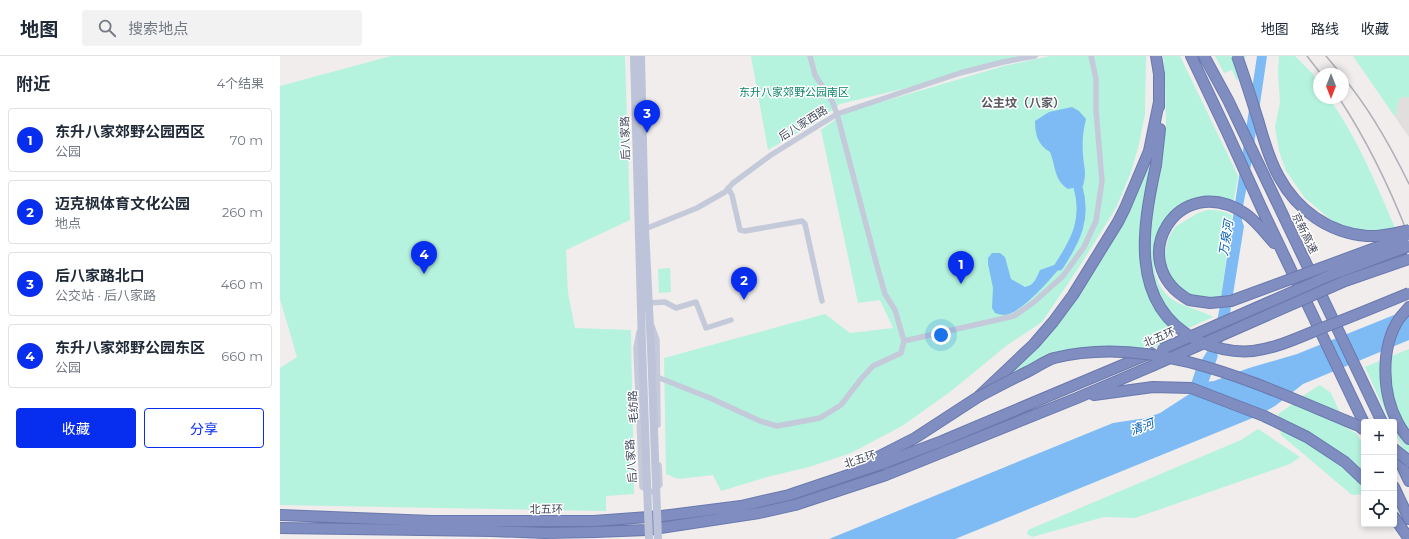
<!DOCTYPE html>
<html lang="zh">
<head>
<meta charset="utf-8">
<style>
  body { margin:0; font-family:Montserrat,"Noto Sans SC",sans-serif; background:#f2f2f3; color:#1f2937 }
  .controls { position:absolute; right:12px; bottom:12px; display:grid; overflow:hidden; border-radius:4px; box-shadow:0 2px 6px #0003 }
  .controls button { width:36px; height:36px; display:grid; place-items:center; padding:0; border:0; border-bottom:1px solid #e0e1e3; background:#fff; color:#1f2937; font:20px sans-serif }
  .compass { position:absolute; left:1033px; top:12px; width:36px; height:36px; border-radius:50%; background:#fff; box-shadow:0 2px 6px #0003; rotate:180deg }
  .you { position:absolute; left:661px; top:279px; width:14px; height:14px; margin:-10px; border:3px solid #fff; border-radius:50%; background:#1a73e8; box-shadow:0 0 0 6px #1a73e833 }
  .badge { display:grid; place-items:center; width:26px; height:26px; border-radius:50%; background:#072def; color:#fff; font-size:13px; font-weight:700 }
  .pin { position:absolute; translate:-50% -33px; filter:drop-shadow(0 1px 2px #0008) }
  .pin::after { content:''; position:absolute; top:21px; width:14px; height:12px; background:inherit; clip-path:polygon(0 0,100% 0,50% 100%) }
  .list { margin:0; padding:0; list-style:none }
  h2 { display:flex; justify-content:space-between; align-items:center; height:52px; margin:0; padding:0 16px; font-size:17px }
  h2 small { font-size:13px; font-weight:400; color:#747a83 }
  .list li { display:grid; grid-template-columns:26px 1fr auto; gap:12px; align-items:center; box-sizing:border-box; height:64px; margin:0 8px 8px; padding:0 8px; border:1px solid #e0e1e3; border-radius:4px }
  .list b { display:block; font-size:15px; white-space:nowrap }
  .list p { margin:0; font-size:13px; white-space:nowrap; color:#747a83 }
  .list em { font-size:13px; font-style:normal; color:#747a83 }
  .actions { display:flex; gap:8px; padding:12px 16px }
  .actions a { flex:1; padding:9px 0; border:1px solid #072def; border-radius:4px; text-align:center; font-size:14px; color:#072def }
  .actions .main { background:#072def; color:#fff }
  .icon { flex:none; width:22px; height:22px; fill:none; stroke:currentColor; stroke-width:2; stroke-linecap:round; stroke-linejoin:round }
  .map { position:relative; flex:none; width:1129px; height:483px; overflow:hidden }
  header { display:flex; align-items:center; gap:24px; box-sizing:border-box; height:56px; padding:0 20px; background:#fff; border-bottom:1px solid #e0e1e3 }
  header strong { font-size:19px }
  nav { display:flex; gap:22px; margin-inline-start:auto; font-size:14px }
  .search { width:280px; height:36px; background:#f2f2f3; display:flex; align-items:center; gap:10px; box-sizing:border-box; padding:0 14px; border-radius:4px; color:#747a83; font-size:15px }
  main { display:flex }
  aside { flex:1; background:#fff }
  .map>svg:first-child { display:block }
  .education { fill:#e1dede }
  .green { fill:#b5f3de }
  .water { fill:#7ebbf4 }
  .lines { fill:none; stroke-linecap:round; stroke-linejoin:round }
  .canal { stroke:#7ebbf4; stroke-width:5.5 }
  .river { stroke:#7ebbf4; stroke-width:9 }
  .motorway-casing { stroke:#6a78ad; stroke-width:12 }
  .minor { stroke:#c4cad9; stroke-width:5.5 }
  .secondary { stroke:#bdc3d8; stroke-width:8 }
  .motorway { stroke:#7f8dc1; stroke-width:10 }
  .rail { stroke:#aeafb8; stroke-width:1.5 }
  .motorway-bridge-casing { stroke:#6a78ad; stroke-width:12; stroke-linecap:butt }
  .secondary-bridge { stroke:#bdc3d8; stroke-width:8 }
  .motorway-bridge { stroke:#7f8dc1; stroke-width:10 }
  .labels { text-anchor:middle; stroke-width:3; stroke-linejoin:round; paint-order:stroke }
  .park-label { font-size:11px; fill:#0e8469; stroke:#fff }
  .street-label { font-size:11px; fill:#43495c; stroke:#fff }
  .neighbourhood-label { font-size:12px; font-weight:bold; fill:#595a62; stroke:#fff }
  .water-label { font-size:12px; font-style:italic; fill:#005cb2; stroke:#fff }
</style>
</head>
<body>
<header>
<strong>地图</strong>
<div class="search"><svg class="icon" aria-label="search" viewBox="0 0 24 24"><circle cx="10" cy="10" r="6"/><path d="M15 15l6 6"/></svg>搜索地点</div>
<nav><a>地图</a><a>路线</a><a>收藏</a></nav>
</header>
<main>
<aside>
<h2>附近<small>4个结果</small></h2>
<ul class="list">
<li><span class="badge">1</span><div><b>东升八家郊野公园西区</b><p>公园</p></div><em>70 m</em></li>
<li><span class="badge">2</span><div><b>迈克枫体育文化公园</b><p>地点</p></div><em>260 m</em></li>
<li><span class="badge">3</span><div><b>后八家路北口</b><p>公交站 · 后八家路</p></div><em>460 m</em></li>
<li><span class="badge">4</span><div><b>东升八家郊野公园东区</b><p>公园</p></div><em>660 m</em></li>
</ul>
<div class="actions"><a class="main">收藏</a><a>分享</a></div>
</aside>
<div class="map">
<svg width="1129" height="483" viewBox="0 0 1129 483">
  <rect width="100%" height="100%" fill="#f0edec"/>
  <path class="education" d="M1129 41V84V81L1115 61 1119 42Z"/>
  <path class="green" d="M111 0H345L350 164 286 194 288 237 295 272 351 274 354 438 326 440V455L0 449V312L17 301 0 243V30Z
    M471 0H760L560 48 536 66 488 94Z
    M770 0H866L865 58 859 88 851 116 836 152 799 211 762 266 726 290 670 336 622 370 571 397 529 411 487 421 441 435 433 419 398 423 386 418 384 302 545 258 570 277 613 272 600 244 578 247 541 74 564 57 724 10Z
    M883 0H900L958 120 953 149C938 143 923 138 908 144 875 158 861 217 889 241 901 251 919 253 933 261L881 284 882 288 866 294 806 292 759 304 730 318 788 254 833 183 861 128 886 72 885 17Z
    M935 0H966L957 25 952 14 944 17Z
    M999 0H1015L1032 17 1039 28V42H1049C1077 82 1096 127 1115 172L1088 176 1058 170 1025 142 1006 115 999 95 995 71 1000 47 998 17Z
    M1073 0H1129V41L1119 42 1115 61Z
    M928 154C937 154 944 155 952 159L941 242 926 243 915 242 897 232 886 209 885 197 888 183 895 171 918 157Z
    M390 212 391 236 379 237 378 213Z
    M1129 293V406L1114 374V366H1110L1085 311Z
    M1040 329 1051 337 1067 372 1077 378 1084 391V438L1072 439 1001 379 998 358C1013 349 1025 337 1040 329Z
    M978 373 1020 401 1010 408 855 462 824 461 752 481 747 478 748 474 961 384Z"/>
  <path class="water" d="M977 0H987L971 109 963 150 962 165 964 170 950 257 942 289 924 322 925 326 934 325 969 312 1017 298 1129 253V284L1023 328 995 350 975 361 675 483H549L833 367 866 362 880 357 911 337V328L916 313 933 286 939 255Z
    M792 51 799 55 806 63C803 75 802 86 803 99 804 113 807 115 803 130L788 133C774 124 776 111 770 96 758 89 755 79 755 65L769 56Z
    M712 197H720L725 201 731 223 745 231C755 229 756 222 760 214L777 208 779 210 778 214C768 226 741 257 725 259 722 259 718 258 715 257L712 252 713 232 708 208V202Z"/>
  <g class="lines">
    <path class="canal" d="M923 333 935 300"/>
    <path class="river" d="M779 210C796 184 807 163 798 131"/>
    <g class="motorway-casing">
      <path id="motorway" d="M876 0 879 18V51
        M911 0 947 76 981 151 1084 367
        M924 0 948 44 1102 366
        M876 109 880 73
        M909 244C843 207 897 112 966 158 977 166 985 177 994 187
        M1129 251C1126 255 1122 259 1119 263 1100 292 1102 338 1118 367 1121 373 1125 378 1129 383
        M814 339 873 331 911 332 984 360 1027 381 1065 406 1084 424
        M1114 393 1129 425
        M580 410 635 382 698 341 754 288 773 266 793 239 838 166 845 152 869 95 879 46
        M1114 431 1129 463
        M0 459 152 465H314L382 460 461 450 509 439 601 408 662 385 871 297
        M1114 461 1129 483
        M0 472 212 475 265 477 315 476 367 474 479 457 515 449 606 419 797 342 872 310"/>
    </g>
    <path class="minor" d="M448 132 452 139 460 174 465 175 522 165 525 168 542 245
      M365 173 417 152 445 136 453 127 491 99 557 58 680 17 723 6 755 0
      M368 247 385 246 396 252 416 246 426 272 451 264
      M372 270 377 284 378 369
      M359 276 356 292 362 431 372 436 380 429 379 409
      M624 285 734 260 754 246 783 220 804 191 816 165 822 125 816 55V23L811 0
      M377 321 430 342 480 365 497 370 540 362 561 349 581 323 593 310 621 297 624 285 615 254 605 238 597 210 557 58 552 45 535 19 530 0"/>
    <path class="secondary" d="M354 0 362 290
      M361 0 365 173 371 291"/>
    <use href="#motorway" class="motorway"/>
    <path class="rail" d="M1027 0 1041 18
      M1046 0 1061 18
      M1063 21C1090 53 1111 91 1129 128
      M1059 42C1088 86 1110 132 1129 181"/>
    <g class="motorway-bridge-casing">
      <path id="motorway-bridge" d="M957 0C965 22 972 45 979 67 984 85 990 105 999 121 1017 154 1049 177 1087 180 1101 181 1115 177 1129 174
        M876 109C863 169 848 247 915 283 932 292 954 297 973 295 997 292 1020 281 1042 272 1071 261 1100 249 1129 237
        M909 244 930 247 951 245 1125 181
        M882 293 1051 219 1129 190
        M872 310 1065 225 1129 203
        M698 341C715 332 732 323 749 315 757 311 765 305 774 302 878 276 985 332 1079 370L1084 374
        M1114 393 1129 405"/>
    </g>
    <path class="secondary-bridge" d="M362 290 369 483
      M371 291 378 483"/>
    <use href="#motorway-bridge" class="motorway-bridge"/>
  </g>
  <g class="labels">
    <g class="park-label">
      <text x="514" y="40">东升八家郊野公园南区</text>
    </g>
    <g class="street-label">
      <text transform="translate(523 67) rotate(-32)" y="4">后八家西路</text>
      <text transform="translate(345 82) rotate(-91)" y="4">后八家路</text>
      <text transform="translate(1025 177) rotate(64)" y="4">京新高速</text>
      <text transform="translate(879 281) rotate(-23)" y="4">北五环</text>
      <text transform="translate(353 351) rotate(-92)" y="4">毛纺路</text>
      <text transform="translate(580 403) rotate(-18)" y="4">北五环</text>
      <text transform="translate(351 405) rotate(-94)" y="4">后八家路</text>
      <text x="266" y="457">北五环</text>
    </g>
    <g class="neighbourhood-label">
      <text x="743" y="51">公主坟（八家）</text>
    </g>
    <g class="water-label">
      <text transform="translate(946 182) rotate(-81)" y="4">万泉河</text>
      <text transform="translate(862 371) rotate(-21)" y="4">清河</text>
    </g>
  </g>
</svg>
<div class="controls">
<button>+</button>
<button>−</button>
<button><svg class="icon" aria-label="locate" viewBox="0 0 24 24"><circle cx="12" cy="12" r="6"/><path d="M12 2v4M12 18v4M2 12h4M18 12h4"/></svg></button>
</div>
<svg class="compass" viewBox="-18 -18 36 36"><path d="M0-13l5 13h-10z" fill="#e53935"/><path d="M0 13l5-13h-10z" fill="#747a83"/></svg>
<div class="you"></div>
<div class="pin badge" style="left:681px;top:228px">1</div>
<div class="pin badge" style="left:464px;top:244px">2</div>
<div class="pin badge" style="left:367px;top:77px">3</div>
<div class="pin badge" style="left:144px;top:218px">4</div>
</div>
</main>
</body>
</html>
